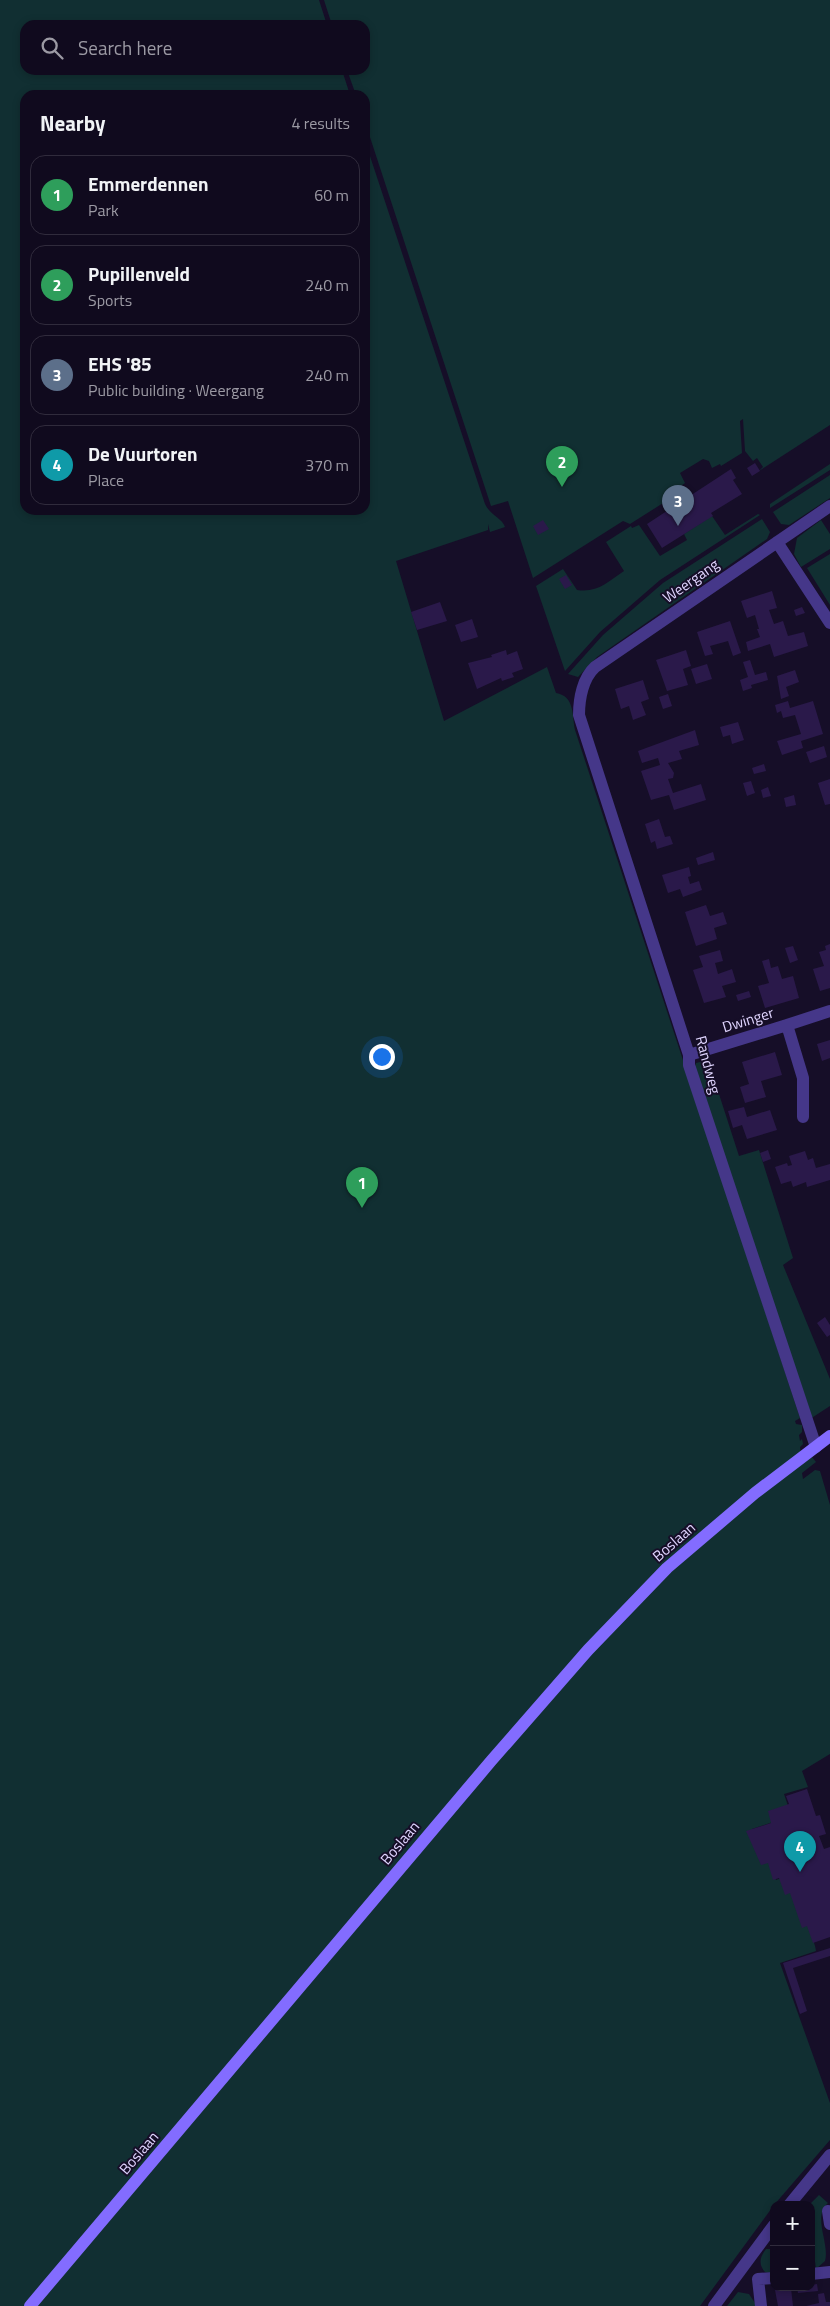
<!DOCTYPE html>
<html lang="en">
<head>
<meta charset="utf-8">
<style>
  body { margin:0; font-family:"Titillium Web",sans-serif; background:#1e182b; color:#f1f3f6 }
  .controls { position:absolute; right:15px; bottom:15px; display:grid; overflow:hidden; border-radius:10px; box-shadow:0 2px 8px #0003 }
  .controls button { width:45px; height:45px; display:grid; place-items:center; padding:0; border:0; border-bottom:1px solid #302b3c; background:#100a1e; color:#f1f3f6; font:25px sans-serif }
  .you { position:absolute; left:381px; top:1056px; width:18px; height:18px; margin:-12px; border:4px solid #fff; border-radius:50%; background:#1a73e8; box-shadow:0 0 0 8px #1a73e833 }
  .badge { display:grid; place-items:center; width:32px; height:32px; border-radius:50%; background:#01c4ff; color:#fff; font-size:16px; font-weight:700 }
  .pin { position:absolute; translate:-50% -41px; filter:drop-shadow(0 1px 2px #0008) }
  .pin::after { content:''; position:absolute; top:26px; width:18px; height:15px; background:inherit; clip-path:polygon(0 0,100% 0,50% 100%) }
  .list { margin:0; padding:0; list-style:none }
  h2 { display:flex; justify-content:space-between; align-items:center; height:65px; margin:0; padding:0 20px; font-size:21px }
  h2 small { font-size:16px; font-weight:400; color:#9c9aa4 }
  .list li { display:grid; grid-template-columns:32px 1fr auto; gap:15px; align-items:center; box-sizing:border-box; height:80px; margin:0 10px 10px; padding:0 10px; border:1px solid #302b3c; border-radius:15px }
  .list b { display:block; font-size:19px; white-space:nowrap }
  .list p { margin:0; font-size:16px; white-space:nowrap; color:#9c9aa4 }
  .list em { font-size:16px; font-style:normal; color:#9c9aa4 }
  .icon { flex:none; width:28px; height:28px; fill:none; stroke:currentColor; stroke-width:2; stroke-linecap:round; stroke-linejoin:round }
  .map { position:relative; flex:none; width:830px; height:2306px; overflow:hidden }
  .search { position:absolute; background:#100a1e; box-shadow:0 2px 8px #0003; left:20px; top:20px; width:350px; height:55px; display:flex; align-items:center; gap:12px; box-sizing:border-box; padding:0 18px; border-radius:15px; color:#9c9aa4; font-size:19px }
  .panel { position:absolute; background:#100a1e; box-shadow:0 2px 8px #0003; left:20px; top:90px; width:350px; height:425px; border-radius:15px }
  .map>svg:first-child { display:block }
  .green { fill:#112f32 }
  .building { fill:#2a194a }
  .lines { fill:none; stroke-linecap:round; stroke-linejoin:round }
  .street { stroke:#453789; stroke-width:12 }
  .secondary { stroke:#836cff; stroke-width:12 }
  .labels { text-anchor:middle; stroke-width:4; stroke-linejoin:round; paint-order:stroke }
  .street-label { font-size:15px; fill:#e0d5ff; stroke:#160e28 }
</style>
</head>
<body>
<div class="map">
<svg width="830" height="2306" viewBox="0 0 830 2306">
  <rect width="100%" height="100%" fill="#160e28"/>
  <path class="green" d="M0 0H319L327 25H25V70H342L350 95H25V510H365V141L485 504C490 515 502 518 505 527L490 532 488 524V530L396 561 444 721 547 667 556 693C575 696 572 716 575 730L800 1418 795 1421 796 1424 802 1425V1432L799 1435 800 1441 802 1439 803 1444 800 1447 802 1464 812 1457 816 1462 802 1473 803 1479 815 1470 820 1471 830 1505V1754L802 1771 808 1787 784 1794 788 1806 773 1822 752 1829 762 1861 770 1859 776 1880 781 1878 797 1889 815 1946 816 1951 780 1963 830 2103V2140L774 2205 700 2306H0Z
    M324 0H830V425L759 471 763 467 757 458 753 461 745 451 743 419 740 421 742 453 721 466 720 464 712 468 709 461 703 459 680 473 685 483 677 489 679 493 630 524 623 521 533 578 508 501 491 506 365 122V95H356L347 70H365V25H332Z
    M830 464V470L770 508V504Z
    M830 475V498L789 525 781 524 773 512Z
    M758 514 760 515 660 580 600 632 565 671 536 586 563 569 577 590C598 593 607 582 624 571L606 542 631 526 632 528 639 525 660 556 687 540 684 534 712 516 725 535Z
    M762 519 770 532 767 539 597 657 578 677 568 674 603 635 663 583Z
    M821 520 830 534V549L801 567 794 554 797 538Z
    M830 554V605L807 568Z
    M708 1060 739 1156 759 1150 793 1258 783 1265 830 1379V1406L810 1419 695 1067 696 1063Z
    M819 2195 828 2203C812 2216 830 2244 825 2261L816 2269 814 2254 811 2255V2205H809Z
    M766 2249H774V2274L765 2272C758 2264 760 2257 766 2249Z
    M738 2292 749 2294 757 2306H727Z"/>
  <path class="building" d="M755 463 760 471 752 476 747 468Z
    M731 469 736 478 733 480 742 494 711 513 713 516 662 548 647 524Z
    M543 520 549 529 538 535 533 526Z
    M566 575 572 585 565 589 559 579Z
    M772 591 777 608 769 610 774 624 783 621 788 636 804 632 808 646 774 657 770 644 748 651 746 642 760 637 757 629H759L755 615 747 618 741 601Z
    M440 602 447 621 417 630 411 612Z
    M802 607 805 613 796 616 794 610Z
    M472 619 478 637 461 642 455 625Z
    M730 621 741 653 733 656 728 641 710 646 713 654 705 656 697 632Z
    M506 650 507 655 517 651 523 669 512 673 514 677 502 681 501 678 477 689 468 663 492 657 491 655Z
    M686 650 691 666 683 669 688 685 667 691 656 660Z
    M750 660 755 675 766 672 768 680 751 685 752 688 743 691 740 680 748 677 743 662Z
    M707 664 712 679 696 684 691 669Z
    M795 670 799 682 786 687 789 696 781 699 777 676Z
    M643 680 649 699 641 702 646 715 633 720 629 706 621 709 615 689Z
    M668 694 672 706 663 709 659 697Z
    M788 701 790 708 813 701 823 734 801 741 803 748 782 755 777 741 801 734 795 715 783 718 781 711 777 713 775 705Z
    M738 722 744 740 732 744 730 735 723 737 720 727Z
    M695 730 699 745 679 751 682 759 668 763 674 773 673 778 668 779 673 793 701 784 706 800 674 810 669 795 651 800 641 771 660 765 658 758 642 763 638 751Z
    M824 746 827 757 810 763 806 752Z
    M764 764 766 771 754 774 752 768Z
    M830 779V804L825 805 818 783Z
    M751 781 755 793 747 796 743 783Z
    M768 787 771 796 763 798 761 790Z
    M794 795 796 805 786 807 784 798Z
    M659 819 665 837 670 836 673 844 657 849 655 841 651 843 645 824Z
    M713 852 715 860 698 865 696 858Z
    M689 867 691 876 688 877 690 884 699 881 702 890 683 897 680 889 668 893 662 875Z
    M706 905 710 916 723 912 727 924 714 928 717 939 696 946 685 912Z
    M830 944V988L820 991 813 969 824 966 819 952 826 950 825 946Z
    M793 946 798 960 790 963 785 948Z
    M720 950 723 961 715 963 718 974 732 969 736 982 722 986 726 997 704 1003 693 970 703 967 699 956Z
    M769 959 771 968 778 966 782 979 793 976 799 998 765 1008 758 986 769 983 762 961Z
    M749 991 751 997 738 1001 736 995Z
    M830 1040V1058L822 1061 817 1044Z
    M775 1052 782 1075 761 1081 766 1097 745 1103 740 1087 749 1084 742 1062Z
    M744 1107 747 1117 770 1110 777 1130 747 1139 742 1125 733 1128 728 1111Z
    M768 1150 771 1159 763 1162 760 1153Z
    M805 1151 808 1160 813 1158 816 1168 830 1164V1180L807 1187 806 1182 793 1187 791 1181 781 1184 775 1167 787 1163 788 1166 792 1165 789 1156Z
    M825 1317 830 1325V1335L827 1337 817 1323Z
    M807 1789 816 1816 820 1815 826 1834 819 1836 824 1849 830 1847V1937L813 1943 807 1926 802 1928 790 1893 785 1895 779 1878 773 1880 768 1863 761 1865 746 1831 771 1823 768 1811 789 1804 786 1796Z
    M830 1948V1956L793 1968 807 2011 800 2014 783 1963Z
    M817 2284 818 2291 798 2293 797 2287H811V2285Z
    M791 2288 793 2306H778L775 2290Z
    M824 2293 826 2302H830V2306H806L819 2303 818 2294Z"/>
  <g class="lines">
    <path class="street" d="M777 542 830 623
      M787 1025 830 1011
      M689 1055 787 1025 803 1078V1117
      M816 1447 689 1065V1055L579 715C579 698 583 678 595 667L830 506
      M789 2205 830 2155
      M828 2211 830 2224
      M811 2274 830 2272
      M714 2306 774 2225
      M761 2306 758 2279 774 2278"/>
    <path class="secondary" d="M30 2306 491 1761 588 1650 667 1568 755 1493 830 1436"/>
  </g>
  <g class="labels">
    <g class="street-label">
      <text transform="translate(691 581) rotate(-35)" y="5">Weergang</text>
      <text transform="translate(748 1020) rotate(-17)" y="5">Dwinger</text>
      <text transform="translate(708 1065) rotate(75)" y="5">Randweg</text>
      <text transform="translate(674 1542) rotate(-41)" y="5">Boslaan</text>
      <text transform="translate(400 1843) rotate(-50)" y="5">Boslaan</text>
      <text transform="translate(139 2153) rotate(-49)" y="5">Boslaan</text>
    </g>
  </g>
</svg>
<div class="controls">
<button>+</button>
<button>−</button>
</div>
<div class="you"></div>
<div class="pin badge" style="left:362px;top:1208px;background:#2e9e5b">1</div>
<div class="pin badge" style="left:562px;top:487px;background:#2e9e5b">2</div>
<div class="pin badge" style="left:678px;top:526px;background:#5c6f8a">3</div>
<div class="pin badge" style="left:800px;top:1872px;background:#0f9aa8">4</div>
<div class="search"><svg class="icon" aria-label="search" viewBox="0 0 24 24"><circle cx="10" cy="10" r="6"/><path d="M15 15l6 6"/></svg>Search here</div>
<section class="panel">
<h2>Nearby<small>4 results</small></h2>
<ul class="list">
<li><span class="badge" style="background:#2e9e5b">1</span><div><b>Emmerdennen</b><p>Park</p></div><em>60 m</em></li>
<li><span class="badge" style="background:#2e9e5b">2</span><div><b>Pupillenveld</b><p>Sports</p></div><em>240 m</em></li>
<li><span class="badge" style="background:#5c6f8a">3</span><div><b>EHS '85</b><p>Public building · Weergang</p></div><em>240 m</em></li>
<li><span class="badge" style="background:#0f9aa8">4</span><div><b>De Vuurtoren</b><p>Place</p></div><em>370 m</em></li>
</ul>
</section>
</div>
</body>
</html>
